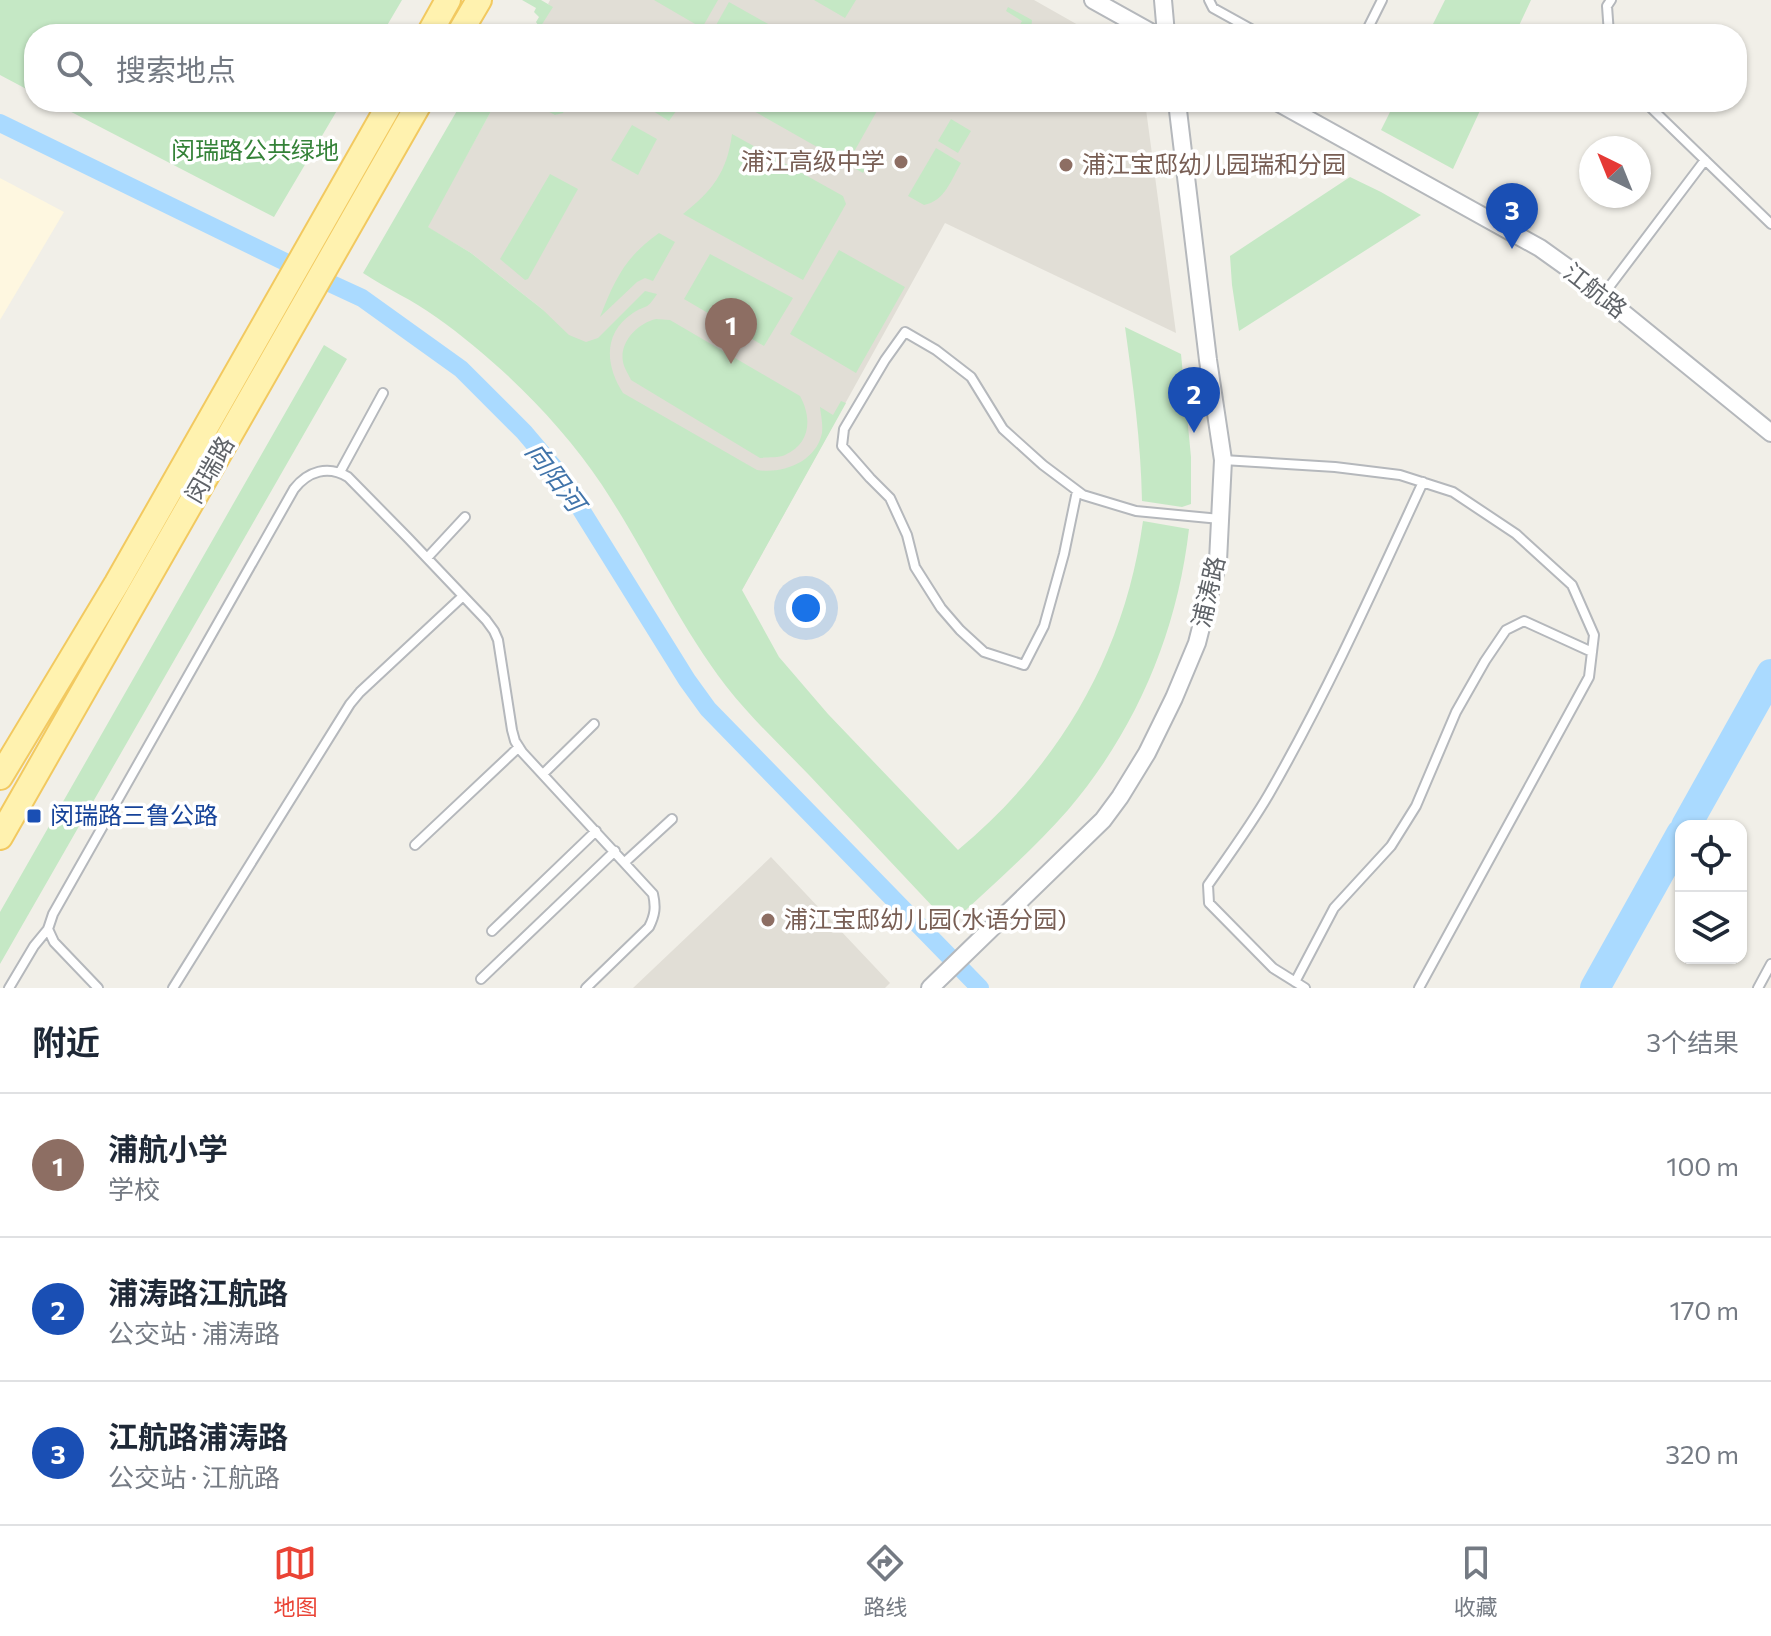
<!DOCTYPE html>
<html lang="zh">
<head>
<meta charset="utf-8">
<style>
  body { margin:0; font-family:Commissioner,"Noto Sans SC",sans-serif; background:#f6f6f7; color:#1f2937 }
  .controls { position:absolute; right:24px; bottom:24px; display:grid; overflow:hidden; border-radius:16px; box-shadow:0 2px 6px #0004 }
  .controls button { width:72px; height:72px; display:grid; place-items:center; padding:0; border:0; border-bottom:2px solid #e0e1e3; background:#fff; color:#1f2937; font:40px sans-serif }
  .compass { position:absolute; left:1579px; top:136px; width:72px; height:72px; border-radius:50%; background:#fff; box-shadow:0 2px 6px #0004; rotate:317deg }
  .you { position:absolute; left:806px; top:608px; width:28px; height:28px; margin:-20px; border:6px solid #fff; border-radius:50%; background:#1a73e8; box-shadow:0 0 0 12px #1a73e833 }
  .badge { display:grid; place-items:center; width:52px; height:52px; border-radius:50%; background:#ea4335; color:#fff; font-size:26px; font-weight:700 }
  .pin { position:absolute; translate:-50% -66px; filter:drop-shadow(0 2px 4px #0008) }
  .pin::after { content:''; position:absolute; top:42px; width:28px; height:24px; background:inherit; clip-path:polygon(0 0,100% 0,50% 100%) }
  .list { margin:0; padding:0; list-style:none }
  h2 { display:flex; justify-content:space-between; align-items:center; height:104px; margin:0; padding:0 32px; font-size:34px }
  h2 small { font-size:26px; font-weight:400; color:#747a83 }
  .list li { display:grid; grid-template-columns:52px 1fr auto; gap:24px; align-items:center; box-sizing:border-box; height:144px; padding:0 32px; border-top:2px solid #e0e1e3 }
  .list b { display:block; font-size:30px; white-space:nowrap }
  .list p { margin:0; font-size:26px; white-space:nowrap; color:#747a83 }
  .list em { font-size:26px; font-style:normal; color:#747a83 }
  .icon { flex:none; width:44px; height:44px; fill:none; stroke:currentColor; stroke-width:2; stroke-linecap:round; stroke-linejoin:round }
  .map { position:relative; flex:none; width:1771px; height:988px; overflow:hidden }
  .search { position:absolute; background:#fff; box-shadow:0 2px 6px #0004; left:24px; right:24px; top:24px; height:88px; display:flex; align-items:center; gap:20px; box-sizing:border-box; padding:0 28px; border-radius:32px; color:#747a83; font-size:30px }
  .sheet { height:536px; background:#fff }
  nav { display:flex; justify-content:space-around; align-items:center; box-sizing:border-box; height:112px; border-top:2px solid #e0e1e3; background:#fff; font-size:22px; color:#747a83 }
  nav a { display:grid; justify-items:center; gap:4px }
  nav .on { color:#ea4335 }
  .map>svg:first-child { display:block }
  .commercial { fill:#fef7e0 }
  .education { fill:#e1ded6 }
  .green { fill:#c5e8c5 }
  .lines { fill:none; stroke-linecap:round; stroke-linejoin:round }
  .canal { stroke:#aadaff; stroke-width:18 }
  .river { stroke:#aadaff; stroke-width:30 }
  .lane-casing { stroke:#b5b8bc; stroke-width:12 }
  .street-casing { stroke:#b5b8bc; stroke-width:20 }
  .primary-casing { stroke:#f2c960; stroke-width:28 }
  .lane { stroke:#fff; stroke-width:8 }
  .street { stroke:#fff; stroke-width:16 }
  .primary { stroke:#fff2af; stroke-width:24 }
  .education-dot { fill:#8d6e63; stroke:#fff; stroke-width:3 }
  .transit-dot { fill:#1a4fb4; stroke:#fff; stroke-width:3 }
  .labels { text-anchor:middle; stroke-width:7; stroke-linejoin:round; paint-order:stroke }
  .park-label { font-size:24px; fill:#348238; stroke:#fff }
  .education-label { font-size:24px; fill:#785e54; stroke:#fff; text-anchor:start }
  .street-label { font-size:24px; fill:#5f6368; stroke:#fff }
  .transit-label { font-size:24px; fill:#164399; stroke:#fff; text-anchor:start }
  .water-label { font-size:26px; font-style:italic; fill:#4174aa; stroke:#fff }
</style>
</head>
<body>
<div class="map">
<svg width="1771" height="988" viewBox="0 0 1771 988">
  <rect width="100%" height="100%" fill="#f1efe8"/>
  <path class="commercial" d="M0 178 64 212 0 320Z"/>
  <path class="education" d="M550 0H1034L1094 34H536L552 7 548 4Z
    M496 102H1145L1176 333 945 223 742 590 542 309 471 253 427 227Z
    M771 857 890 983 885 988H633Z"/>
  <path class="green" d="M0 0H402L382 34H34V93L0 75Z
    M522 0H541L553 7 536 34H532L538 25 536 22 539 17 534 12 536 8Z
    M654 0H718L702 28Z
    M814 0H856L845 18Z
    M1445 0H1531L1515 34H1428Z
    M729 2 786 34H711Z
    M1008 7 1032 20 1031 29 1028 34H1015L1022 21 1006 11Z
    M52 102H342L274 217Z
    M462 102H496L428 227 471 253 542 309 569 335 586 342 598 338 645 291 657 294C646 311 647 304 633 313 603 333 605 365 623 393L757 470C783 474 816 462 822 433 823 424 821 416 820 407L833 415 841 401 846 403 742 590 779 657 828 714 958 850C1060 765 1125 653 1143 521L1189 529C1177 633 1136 730 1068 810 1032 851 990 887 950 925 903 875 856 825 809 775 781 746 751 718 726 686 678 623 645 550 602 485 560 422 498 361 436 317 413 300 387 289 363 273Z
    M535 102H569L563 113 555 115 538 106Z
    M646 102H677L681 104 669 121 645 106Z
    M738 102H882L850 159 866 168 863 173Z
    M1395 102H1484L1453 169 1381 130Z
    M951 119 971 131 958 153 938 141Z
    M632 125 657 139 638 175 611 160Z
    M732 134 843 196 846 204 803 280 683 214C713 190 727 172 732 134Z
    M936 148 961 163C951 180 945 201 924 205L908 196Z
    M550 174 578 189 528 279 525 280 500 259Z
    M1350 177 1381 192 1421 215 1239 331 1232 285 1230 256Z
    M659 233 675 242 653 281 645 278 637 282 600 317C615 279 625 257 659 233Z
    M839 250 905 287 856 373 790 334Z
    M710 254 793 298 764 346 684 299Z
    M656 319 670 320 800 396C812 418 811 443 785 455 778 458 768 457 760 458L631 380C629 375 624 368 623 362 619 342 638 323 656 319Z
    M1125 327 1181 354 1191 457V504L1182 507 1142 501C1141 442 1133 385 1125 327Z
    M324 345 347 359 0 964V912Z"/>
  <g class="lines">
    <path class="canal" d="M0 123 310 274 362 298 461 369 524 432 557 471 687 680 708 709 980 988"/>
    <path class="river" d="M1686 826 1771 674
      M1595 988 1681 834"/>
    <g class="lane-casing">
      <path id="lane" d="M1209 0 1213 8 1260 34
        M1365 34 1382 0
        M1609 34 1607 6 1611 0
        M1645 102 1771 224
        M1603 295 1705 160
        M1223 460 1335 467 1400 475 1453 492 1516 534 1572 585 1594 635 1589 677 1419 988
        M340 472 383 393
        M1077 491 1064 554 1044 626 1024 665 984 652 960 630 941 608 915 567 907 535 890 498 870 478 842 446 844 429 885 360 905 332 936 350 971 377 1003 429 1043 465 1083 495 1136 511 1220 519
        M427 558 465 517
        M543 774 594 724
        M415 845 519 747
        M625 862 672 819
        M48 929 54 942 98 988
        M492 931 596 831
        M481 979 615 851
        M1295 982 1334 908 1391 846 1416 806 1456 712 1485 661 1506 630 1524 621 1592 652
        M9 988 34 946 48 929 53 914 294 489C308 471 328 465 348 477L407 537 486 620 494 631 498 640 512 730 515 741 522 752 653 894C656 907 655 915 649 927L586 988
        M173 988 350 704 360 692 463 596
        M1305 988 1273 968 1209 903 1208 885C1229 855 1251 825 1269 794 1326 695 1375 586 1423 482
        M1758 988 1771 964"/>
    </g>
    <g class="street-casing">
      <path id="street" d="M1093 0 1154 34
        M1163 0 1166 34
        M1277 102 1540 248 1568 268 1771 433
        M930 988 1103 820 1120 797 1147 753 1174 698 1197 643 1218 561 1223 460 1208 360 1177 102"/>
    </g>
    <g class="primary-casing">
      <path id="primary" d="M429 34 448 0
        M459 34 479 0
        M0 777 117 583 391 102
        M0 837 420 102"/>
    </g>
    <use href="#lane" class="lane"/>
    <use href="#street" class="street"/>
    <use href="#primary" class="primary"/>
  </g>
  <g class="education-dot">
    <circle cx="901" cy="162" r="8"/>
    <circle cx="1066" cy="165" r="8"/>
    <circle cx="768" cy="920" r="8"/>
  </g>
  <rect class="transit-dot" x="26" y="808" width="16" height="16" rx="4"/>
  <g class="labels">
    <g class="park-label">
      <text x="255" y="159">闵瑞路公共绿地</text>
    </g>
    <g class="education-label">
      <text x="885" y="170" text-anchor="end">浦江高级中学</text>
      <text x="1082" y="173">浦江宝邸幼儿园瑞和分园</text>
      <text x="784" y="928">浦江宝邸幼儿园(水语分园)</text>
    </g>
    <g class="street-label">
      <text transform="translate(1595 291) rotate(38)" y="8">江航路</text>
      <text transform="translate(210 470) rotate(-60)" y="8">闵瑞路</text>
      <text transform="translate(1209 592) rotate(-77)" y="8">浦涛路</text>
    </g>
    <g class="transit-label">
      <text x="50" y="824">闵瑞路三鲁公路</text>
    </g>
    <g class="water-label">
      <text transform="translate(555 477) rotate(53)" y="9">向阳河</text>
    </g>
  </g>
</svg>
<div class="controls">
<button><svg class="icon" aria-label="locate" viewBox="0 0 24 24"><circle cx="12" cy="12" r="6"/><path d="M12 2v4M12 18v4M2 12h4M18 12h4"/></svg></button>
<button><svg class="icon" aria-label="layers" viewBox="0 0 24 24"><path d="M12 4l9 5-9 5-9-5zM3 14l9 5 9-5"/></svg></button>
</div>
<svg class="compass" viewBox="-18 -18 36 36"><path d="M0-13l5 13h-10z" fill="#e53935"/><path d="M0 13l5-13h-10z" fill="#747a83"/></svg>
<div class="you"></div>
<div class="pin badge" style="left:731px;top:364px;background:#8d6e63">1</div>
<div class="pin badge" style="left:1194px;top:433px;background:#1a4fb4">2</div>
<div class="pin badge" style="left:1512px;top:249px;background:#1a4fb4">3</div>
<div class="search"><svg class="icon" aria-label="search" viewBox="0 0 24 24"><circle cx="10" cy="10" r="6"/><path d="M15 15l6 6"/></svg>搜索地点</div>
</div>
<section class="sheet">
<h2>附近<small>3个结果</small></h2>
<ul class="list">
<li><span class="badge" style="background:#8d6e63">1</span><div><b>浦航小学</b><p>学校</p></div><em>100 m</em></li>
<li><span class="badge" style="background:#1a4fb4">2</span><div><b>浦涛路江航路</b><p>公交站 · 浦涛路</p></div><em>170 m</em></li>
<li><span class="badge" style="background:#1a4fb4">3</span><div><b>江航路浦涛路</b><p>公交站 · 江航路</p></div><em>320 m</em></li>
</ul>
</section>
<nav>
<a class="on"><svg class="icon" aria-label="map" viewBox="0 0 24 24"><path d="M3 6l6-2 6 2 6-2v14l-6 2-6-2-6 2zM9 4v14M15 6v14"/></svg>地图</a>
<a><svg class="icon" aria-label="directions" viewBox="0 0 24 24"><path d="M12 3l9 9-9 9-9-9zM9 14v-3h6M13 9l2 2-2 2"/></svg>路线</a>
<a><svg class="icon" aria-label="saved" viewBox="0 0 24 24"><path d="M7 4h10v16l-5-4-5 4z"/></svg>收藏</a>
</nav>
</body>
</html>
